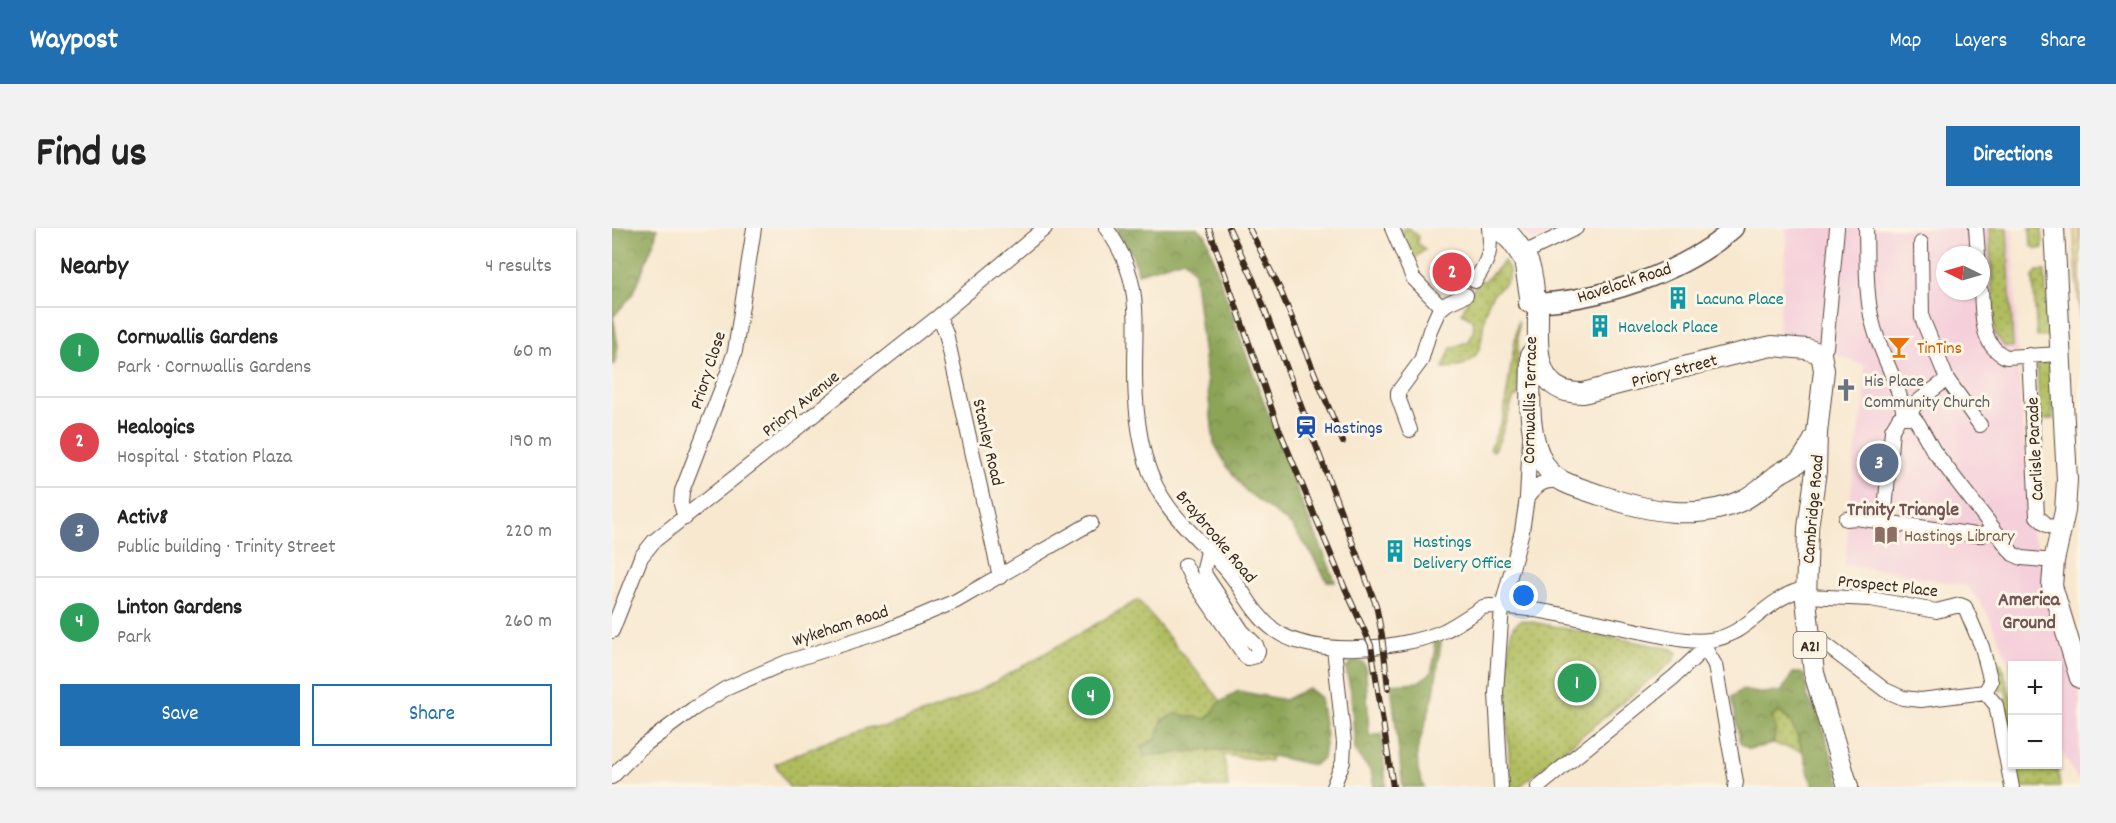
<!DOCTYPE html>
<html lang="en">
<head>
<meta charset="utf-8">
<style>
  body { margin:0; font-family:Dekko,sans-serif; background:#f2f2f2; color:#222 }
  .controls { position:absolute; right:18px; bottom:18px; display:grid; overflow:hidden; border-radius:0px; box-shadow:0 2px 4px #0004 }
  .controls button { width:54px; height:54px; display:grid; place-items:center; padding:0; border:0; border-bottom:2px solid #e0e0e0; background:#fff; color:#222; font:30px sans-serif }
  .compass { position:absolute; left:1324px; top:18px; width:54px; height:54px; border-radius:50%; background:#fff; box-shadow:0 2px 4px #0004; rotate:275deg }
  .you { position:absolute; left:912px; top:368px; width:21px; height:21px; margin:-15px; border:4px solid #fff; border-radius:50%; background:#1a73e8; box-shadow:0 0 0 9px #1a73e833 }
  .badge { display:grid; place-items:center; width:39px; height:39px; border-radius:50%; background:#1f6fb2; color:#fff; font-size:20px; font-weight:700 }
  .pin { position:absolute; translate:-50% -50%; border:3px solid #fff; box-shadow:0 2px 6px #0006 }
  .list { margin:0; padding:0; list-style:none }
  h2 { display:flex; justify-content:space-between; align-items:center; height:78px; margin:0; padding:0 24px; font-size:26px }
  h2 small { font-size:20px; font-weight:400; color:#767676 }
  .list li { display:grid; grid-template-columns:39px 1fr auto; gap:18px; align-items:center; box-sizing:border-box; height:90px; padding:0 24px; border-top:2px solid #e0e0e0 }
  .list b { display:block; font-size:22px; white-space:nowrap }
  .list p { margin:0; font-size:20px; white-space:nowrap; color:#767676 }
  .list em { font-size:20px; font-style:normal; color:#767676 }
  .actions { display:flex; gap:12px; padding:18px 24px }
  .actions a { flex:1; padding:14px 0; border:2px solid #1f6fb2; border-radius:0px; text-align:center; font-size:21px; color:#1f6fb2 }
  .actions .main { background:#1f6fb2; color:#fff }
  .map { position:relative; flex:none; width:1468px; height:559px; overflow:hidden; border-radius:0px }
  header { display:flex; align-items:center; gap:36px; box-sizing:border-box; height:84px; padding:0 30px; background:#1f6fb2; color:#fff }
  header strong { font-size:28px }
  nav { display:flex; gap:33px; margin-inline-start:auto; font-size:21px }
  .intro { display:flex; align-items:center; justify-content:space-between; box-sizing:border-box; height:144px; padding:0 36px }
  h1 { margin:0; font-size:42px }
  .button { padding:15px 27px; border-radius:0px; background:#1f6fb2; color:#fff; font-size:21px; font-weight:700 }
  main { display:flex; gap:36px; padding:0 36px }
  aside { flex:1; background:#fff; border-radius:0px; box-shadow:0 2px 4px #0004 }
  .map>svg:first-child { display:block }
  .built { fill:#f5cfda; fill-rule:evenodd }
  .green { fill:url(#green-dots); stroke:#76743e; stroke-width:1.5 }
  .forest { fill:url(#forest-crowns); stroke:#64673a; stroke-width:1.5 }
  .sand { fill:url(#sand-dots); stroke:#94825e; stroke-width:1.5 }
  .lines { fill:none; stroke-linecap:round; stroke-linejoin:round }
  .minor-casing { stroke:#574639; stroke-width:16 }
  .major-casing { stroke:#574639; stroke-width:21 }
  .highway-casing { stroke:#574639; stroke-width:22 }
  .minor { stroke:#fff; stroke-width:14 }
  .major { stroke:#fff; stroke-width:18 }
  .highway { stroke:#fff; stroke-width:20 }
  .rail-casing { stroke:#3b2a1e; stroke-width:6 }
  .rail { stroke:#fcf5e5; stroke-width:4; stroke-dasharray:11; stroke-linecap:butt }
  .labels { text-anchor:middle; stroke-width:6; stroke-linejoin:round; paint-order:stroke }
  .shield { fill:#fcf5e5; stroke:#75675a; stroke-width:1.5 }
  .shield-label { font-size:16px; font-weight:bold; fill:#3b2a1e }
  .street-label { font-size:18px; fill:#3b2a1e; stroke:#fcf5e5 }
  .culture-label { font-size:18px; fill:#0d838f; stroke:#fcf5e5; text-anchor:start }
  .food-label { font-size:18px; fill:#c56008; stroke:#fcf5e5; text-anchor:start }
  .worship-label { font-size:18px; fill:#5b616d; stroke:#fcf5e5; text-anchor:start }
  .transit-label { font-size:18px; fill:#164399; stroke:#fcf5e5; text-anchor:start }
  .education-label { font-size:18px; fill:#785e54; stroke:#fcf5e5; text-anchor:start }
  .neighbourhood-label { font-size:20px; font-weight:bold; fill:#735558; stroke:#fcf5e5 }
</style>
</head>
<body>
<header>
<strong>Waypost</strong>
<nav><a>Map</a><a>Layers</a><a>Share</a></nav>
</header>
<div class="intro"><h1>Find us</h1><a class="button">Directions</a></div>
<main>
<aside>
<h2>Nearby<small>4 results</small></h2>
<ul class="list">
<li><span class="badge" style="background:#2e9e5b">1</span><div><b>Cornwallis Gardens</b><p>Park · Cornwallis Gardens</p></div><em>60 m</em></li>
<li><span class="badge" style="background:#e0444e">2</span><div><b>Healogics</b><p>Hospital · Station Plaza</p></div><em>190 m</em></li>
<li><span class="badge" style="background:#5c6f8a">3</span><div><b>Activ8</b><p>Public building · Trinity Street</p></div><em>220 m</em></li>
<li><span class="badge" style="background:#2e9e5b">4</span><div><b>Linton Gardens</b><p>Park</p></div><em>260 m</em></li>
</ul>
<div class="actions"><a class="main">Save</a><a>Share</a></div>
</aside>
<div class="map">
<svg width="1468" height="559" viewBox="0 0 1468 559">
  <defs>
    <pattern id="green-dots" width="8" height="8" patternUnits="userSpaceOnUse" patternTransform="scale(1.5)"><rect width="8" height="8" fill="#b0bd5f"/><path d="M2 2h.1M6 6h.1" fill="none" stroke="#909a4e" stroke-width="1.8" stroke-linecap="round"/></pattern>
    <pattern id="forest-crowns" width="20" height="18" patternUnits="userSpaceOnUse" patternTransform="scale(1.5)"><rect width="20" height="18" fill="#8ca456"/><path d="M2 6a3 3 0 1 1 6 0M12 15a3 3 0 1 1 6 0" fill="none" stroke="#748647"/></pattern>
    <pattern id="sand-dots" width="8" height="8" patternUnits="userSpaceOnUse" patternTransform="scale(1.5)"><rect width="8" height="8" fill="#eeda9e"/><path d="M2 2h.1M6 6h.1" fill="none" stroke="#cdbb88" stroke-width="1.8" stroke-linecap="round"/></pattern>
  </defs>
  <rect width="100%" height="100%" fill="#fcf5e5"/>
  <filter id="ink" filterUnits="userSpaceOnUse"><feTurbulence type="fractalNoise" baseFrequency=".0167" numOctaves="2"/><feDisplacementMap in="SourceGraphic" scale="12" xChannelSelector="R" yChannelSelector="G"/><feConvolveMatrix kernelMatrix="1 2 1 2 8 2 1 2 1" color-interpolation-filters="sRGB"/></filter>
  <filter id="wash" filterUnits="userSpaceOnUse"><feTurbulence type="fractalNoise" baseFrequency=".008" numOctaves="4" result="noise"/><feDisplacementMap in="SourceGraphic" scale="24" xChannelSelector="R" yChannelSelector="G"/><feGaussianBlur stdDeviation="1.35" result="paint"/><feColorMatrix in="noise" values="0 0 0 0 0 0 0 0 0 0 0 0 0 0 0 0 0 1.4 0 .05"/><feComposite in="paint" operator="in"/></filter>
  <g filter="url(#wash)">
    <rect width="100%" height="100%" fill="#f8e8d0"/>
    <path class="built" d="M907 0H949L921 14Z
      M1172 0H1401L1406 137 1419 307 1453 355 1468 416V552H1466L1446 517V437H1400V440L1373 381 1355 358 1276 343 1233 337 1242 232 1253 175 1252 137 1166 106 1175 6ZM1333 27H1369V63H1333Z"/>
    <path class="green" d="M792 0H797L806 8 805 15 813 21 799 34 790 9V2Z
      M1377 0H1395L1401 119H1393L1383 106Z
      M1418 0H1430L1431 20 1424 21 1419 17Z
      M892 33C909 55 882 57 876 75 865 106 880 139 831 140L839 120 857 113C864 100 864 91 850 85L857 68 868 51 872 54Z
      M1425 43H1433L1437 108 1425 109 1421 49Z
      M906 92V169H902L886 216 881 223 878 221 891 190Z
      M1425 135H1438L1441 191 1428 192Z
      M526 372 609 473 625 480 666 504 658 533 612 527 616 559H177L163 536 214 514 259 499H274L342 474 381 455Z
      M909 392 1061 421 1065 425 1061 433 907 559H899L894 477 898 409 901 399Z
      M1389 435 1400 473V526L1390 472 1396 471 1393 462 1388 463 1383 436Z
      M1166 483C1180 490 1186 508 1190 523L1161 516 1164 501 1160 489Z
      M1403 537H1426L1429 541 1446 543 1448 559H1407Z"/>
    <path class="forest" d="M0 0H45L43 11 21 66 1 89 6 117 4 135 0 137Z
      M503 0H586L594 8C622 97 655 183 688 270 699 298 713 325 723 354L715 353 697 322 679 297 634 263 616 240 602 215 582 43 572 31 526 45 520 26Z
      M827 408 829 414 822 466 805 523 806 543 812 559H791L779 456 806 454 819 445 823 427 822 411Z
      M745 433 752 435 754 443 757 508 770 506 774 559H762L759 543 743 524 739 464 734 441 739 435Z
      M1181 445H1189L1193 448 1195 468 1207 488 1229 559H1201C1193 537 1188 495 1167 484L1160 489 1164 501 1161 516 1137 521 1128 515 1120 469 1129 462 1147 465 1169 464Z
      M696 460 708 470 714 509 711 530 702 537 632 522H592L532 528 529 519 545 510 550 492 563 486 596 491 607 475 626 463 673 472Z"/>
    <path class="sand" d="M1462 0H1468V96Z"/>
  </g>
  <g filter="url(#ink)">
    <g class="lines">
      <g class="minor-casing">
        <path id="minor" d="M494 0C530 49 523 87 523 143 523 173 526 205 534 233 549 283 579 302 611 338 630 358 639 384 661 401 699 431 791 421 832 403 846 396 858 387 871 379L878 378C929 379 981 394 1031 404 1053 408 1076 415 1098 412 1136 408 1157 366 1194 361
          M780 0 801 50 830 80
          M882 0 898 16 909 32 916 75
          M896 0C922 29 923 38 926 75
          M1254 0C1255 32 1253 66 1261 96 1269 128 1288 156 1292 188
          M1364 0 1366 27
          M1309 15 1310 90 1335 151 1368 197
          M911 29 916 23 964 0
          M863 53C876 33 880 24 877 0
          M1369 63C1371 88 1368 117 1394 129L1449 126
          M327 88 334 105 388 349
          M1209 126 1214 119 1225 0
          M1417 127 1425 288 1435 297 1448 302
          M1292 188 1302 190 1306 195 1321 222 1401 326 1410 330 1442 333
          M1297 188 1304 175 1335 151
          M798 202 786 169V164L809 133 818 102 827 82 836 75 854 67
          M915 270C925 256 931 252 947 253
          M73 290 69 276 70 263 116 144 123 123 142 0
          M1234 291 1244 290 1364 307H1370L1382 302
          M1272 294 1280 202 1287 190 1292 188
          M573 337 580 351 633 428 636 430 644 428 646 423 644 417 630 403 593 347 592 341 596 323
          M1194 368 1259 371 1324 383 1348 377 1353 379 1370 419 1379 454 1373 464
          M0 403 29 329 42 313 327 88 433 0
          M1198 410 1214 417 1273 462 1291 470 1309 472 1373 464
          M1093 420 1103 437 1124 554 1123 559
          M1373 464 1384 477 1400 559
          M0 549 27 521 81 481 113 461 175 434 275 402 344 373 479 295
          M721 559 731 534 732 515 722 420
          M889 559 884 465 890 378 910 303 915 270 918 211
          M926 559 1062 449 1093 420 1095 413"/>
      </g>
      <g class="major-casing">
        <path id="major" d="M916 75C984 74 1071 46 1122 0"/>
      </g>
      <g class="highway-casing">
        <path id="highway" d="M1442 0 1455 252 1453 283 1442 333 1440 358 1468 450
          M926 75C927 112 917 166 971 165L1115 128 1160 118 1195 121 1209 126 1212 142 1205 205 1204 243 1196 300 1194 372 1202 445 1236 559
          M919 126C919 162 913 205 933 238 945 256 969 260 988 267 1034 283 1086 294 1131 272 1143 266 1154 256 1164 248 1171 242 1181 239 1188 233 1195 226 1200 215 1205 206"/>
      </g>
      <use href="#minor" class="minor"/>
      <use href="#major" class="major"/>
      <use href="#highway" class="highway"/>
      <g class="rail-casing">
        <path id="rail" d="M597 0 665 196 732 358 759 417 781 559
          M617 0 642 53 764 377 770 407 776 460
          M637 0 667 59 731 214"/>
      </g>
      <use href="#rail" class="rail"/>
    </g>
  </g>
  <defs>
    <g id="building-bare" transform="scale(1.8)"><path d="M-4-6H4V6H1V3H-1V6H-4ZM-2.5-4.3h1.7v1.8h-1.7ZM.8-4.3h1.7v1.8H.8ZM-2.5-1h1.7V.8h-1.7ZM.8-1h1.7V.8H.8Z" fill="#0f9aa8" stroke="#fcf5e5" stroke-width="2.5" paint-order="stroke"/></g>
    <g id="bar-bare" transform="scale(1.8)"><path d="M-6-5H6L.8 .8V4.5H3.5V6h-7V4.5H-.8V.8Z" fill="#e8710a" stroke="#fcf5e5" stroke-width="2.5" paint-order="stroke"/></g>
    <g id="church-bare" transform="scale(1.8)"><path d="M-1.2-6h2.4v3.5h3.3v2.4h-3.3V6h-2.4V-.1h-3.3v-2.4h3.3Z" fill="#6b7280" stroke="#fcf5e5" stroke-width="2.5" paint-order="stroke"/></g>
    <g id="station-bare" transform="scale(1.8)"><path d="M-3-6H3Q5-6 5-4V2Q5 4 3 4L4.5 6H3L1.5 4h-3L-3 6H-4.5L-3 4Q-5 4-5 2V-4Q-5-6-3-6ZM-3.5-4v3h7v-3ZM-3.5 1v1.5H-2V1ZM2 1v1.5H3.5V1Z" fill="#1a4fb4" stroke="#fcf5e5" stroke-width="2.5" paint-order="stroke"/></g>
    <g id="library-bare" transform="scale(1.8)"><path d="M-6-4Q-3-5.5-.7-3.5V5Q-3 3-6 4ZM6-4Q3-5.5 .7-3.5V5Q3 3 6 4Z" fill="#8d6e63" stroke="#fcf5e5" stroke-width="2.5" paint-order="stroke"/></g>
  </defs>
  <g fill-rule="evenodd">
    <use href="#building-bare" x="1066" y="70"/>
    <use href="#building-bare" x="988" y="98"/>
    <use href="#bar-bare" x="1287" y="119"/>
    <use href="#church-bare" x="1234" y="162"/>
    <use href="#station-bare" x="694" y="199"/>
    <use href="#library-bare" x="1274" y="307"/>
    <use href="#building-bare" x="783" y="323"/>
  </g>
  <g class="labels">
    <rect class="shield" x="1181.5" y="404" width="33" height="26" rx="4.5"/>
    <g class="shield-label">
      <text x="1198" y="423">A21</text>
    </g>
    <g class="street-label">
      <text transform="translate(1012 54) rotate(-18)" y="6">Havelock Road</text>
      <text transform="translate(95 142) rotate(-72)" y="6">Priory Close</text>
      <text transform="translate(1062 142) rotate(-15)" y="6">Priory Street</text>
      <text transform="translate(917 172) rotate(-89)" y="6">Cornwallis Terrace</text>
      <text transform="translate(188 175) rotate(-39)" y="6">Priory Avenue</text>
      <text transform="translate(377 214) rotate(77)" y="6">Stanley Road</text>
      <text transform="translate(1422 221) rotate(-93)" y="6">Carlisle Parade</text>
      <text transform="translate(1200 281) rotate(-85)" y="6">Cambridge Road</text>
      <text transform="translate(605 308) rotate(50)" y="6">Braybrooke Road</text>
      <text transform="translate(1276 357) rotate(6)" y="6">Prospect Place</text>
      <text transform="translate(228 397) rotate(-18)" y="6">Wykeham Road</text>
    </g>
    <g class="culture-label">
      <text x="1084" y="76">Lacuna Place</text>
      <text x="1006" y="104">Havelock Place</text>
      <text x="801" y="319">Hastings<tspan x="801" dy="21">Delivery Office</tspan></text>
    </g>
    <g class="food-label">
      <text x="1305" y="125">TinTins</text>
    </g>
    <g class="worship-label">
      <text x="1252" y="158">His Place<tspan x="1252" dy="21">Community Church</tspan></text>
    </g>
    <g class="transit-label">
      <text x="712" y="205">Hastings</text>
    </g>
    <g class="education-label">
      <text x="1292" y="313">Hastings Library</text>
    </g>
    <g class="neighbourhood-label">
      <text x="1291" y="287">Trinity Triangle</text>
      <text x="1417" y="377">America<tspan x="1417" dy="23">Ground</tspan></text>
    </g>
  </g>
</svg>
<div class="controls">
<button>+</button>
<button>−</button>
</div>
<svg class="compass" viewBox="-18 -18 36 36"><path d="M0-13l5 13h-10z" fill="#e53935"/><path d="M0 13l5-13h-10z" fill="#767676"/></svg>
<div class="you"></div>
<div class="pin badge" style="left:965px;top:455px;background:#2e9e5b">1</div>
<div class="pin badge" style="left:840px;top:44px;background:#e0444e">2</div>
<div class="pin badge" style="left:1267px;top:235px;background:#5c6f8a">3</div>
<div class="pin badge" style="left:479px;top:468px;background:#2e9e5b">4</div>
</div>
</main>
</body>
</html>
